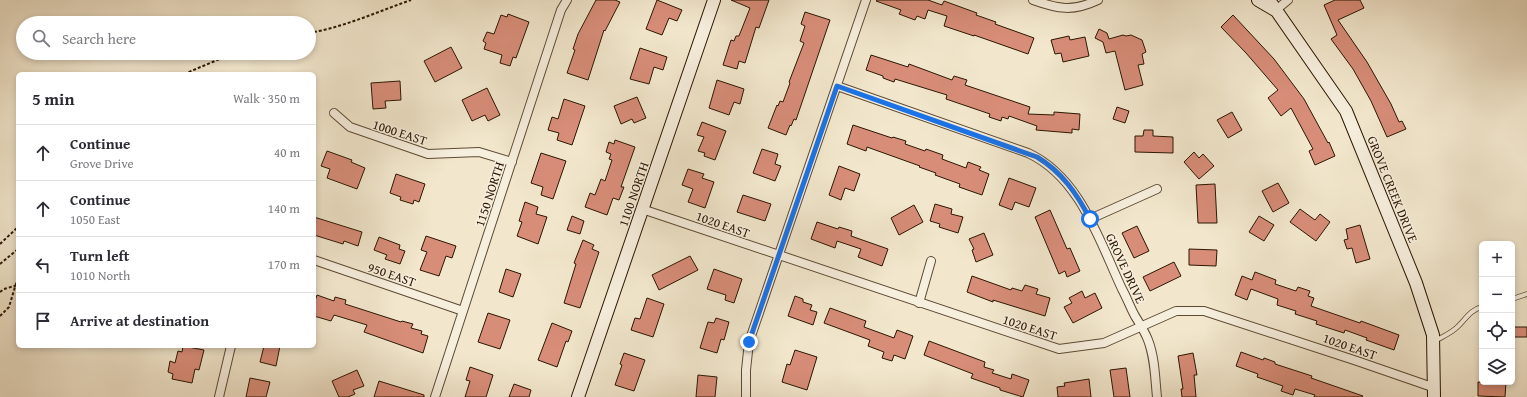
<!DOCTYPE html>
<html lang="en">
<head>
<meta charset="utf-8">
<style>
  body { margin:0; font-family:"Gentium Book Plus",serif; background:#f2f2f3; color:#2b2b33 }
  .controls { position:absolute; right:12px; bottom:12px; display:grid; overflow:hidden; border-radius:6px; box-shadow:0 2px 6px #0003 }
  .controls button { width:36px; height:36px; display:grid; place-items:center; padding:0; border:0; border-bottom:1px solid #e1e1e2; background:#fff; color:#2b2b33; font:20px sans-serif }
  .stop { position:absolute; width:12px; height:12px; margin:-9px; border:3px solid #1a73e8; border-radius:50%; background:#fff }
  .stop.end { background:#1a73e8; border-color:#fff; box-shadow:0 1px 4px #0008 }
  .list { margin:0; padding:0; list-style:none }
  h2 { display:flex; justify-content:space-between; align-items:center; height:52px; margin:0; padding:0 16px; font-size:17px }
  h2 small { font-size:13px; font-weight:400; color:#7c7c81 }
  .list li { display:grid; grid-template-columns:26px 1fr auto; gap:12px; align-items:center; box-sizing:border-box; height:56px; padding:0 16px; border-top:1px solid #e1e1e2 }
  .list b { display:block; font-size:15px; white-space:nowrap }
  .list p { margin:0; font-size:13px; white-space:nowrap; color:#7c7c81 }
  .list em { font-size:13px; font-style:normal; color:#7c7c81 }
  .icon { flex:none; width:22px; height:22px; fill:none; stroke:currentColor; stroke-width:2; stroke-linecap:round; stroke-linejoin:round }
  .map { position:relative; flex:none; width:1527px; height:397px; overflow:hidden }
  .search { position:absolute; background:#fff; box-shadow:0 2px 6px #0003; left:16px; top:16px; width:300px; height:44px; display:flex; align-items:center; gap:10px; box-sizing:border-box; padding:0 14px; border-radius:22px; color:#7c7c81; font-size:15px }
  .panel { position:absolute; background:#fff; box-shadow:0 2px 6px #0003; left:16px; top:72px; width:300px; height:276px; border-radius:6px }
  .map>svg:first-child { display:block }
  .building { fill:#d88d79; stroke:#2b1600 }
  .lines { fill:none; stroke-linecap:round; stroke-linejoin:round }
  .lane-casing { stroke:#5d4a33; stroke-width:5.5 }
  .street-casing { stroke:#5d4a33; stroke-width:10 }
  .secondary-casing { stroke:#2b1600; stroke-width:14 }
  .path { stroke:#2b1600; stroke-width:2; stroke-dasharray:3 2; stroke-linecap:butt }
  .lane { stroke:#f7efde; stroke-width:4 }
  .street { stroke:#f7efde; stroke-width:8 }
  .secondary { stroke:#f7efde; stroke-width:12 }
  .route { stroke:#1a73e8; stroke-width:5 }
  .labels { text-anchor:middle; stroke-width:3; stroke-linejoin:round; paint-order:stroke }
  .street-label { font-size:13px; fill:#2b1600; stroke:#f7efde }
</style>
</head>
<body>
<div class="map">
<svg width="1527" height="397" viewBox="0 0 1527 397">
  <rect width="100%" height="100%" fill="#f2e7cd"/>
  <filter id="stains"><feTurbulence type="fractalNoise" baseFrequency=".005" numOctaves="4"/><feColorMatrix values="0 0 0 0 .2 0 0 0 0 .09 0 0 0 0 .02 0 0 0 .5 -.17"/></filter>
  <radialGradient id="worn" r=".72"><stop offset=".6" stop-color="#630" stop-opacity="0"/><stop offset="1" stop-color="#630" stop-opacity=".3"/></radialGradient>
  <path class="building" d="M596 0H615L620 2 605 31 604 30 588 80 567 73 575 50 573 49 578 34Z
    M657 0 682 10 677 21 669 18 662 35 646 29Z
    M731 0H769L759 28 756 27 745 63 739 61 737 69 723 65 731 40 734 41 736 36H739L750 8Z
    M877 0H928L942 5 944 1 977 13 976 15 996 22 995 24 1034 38 1028 54 974 35V36L944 26 947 16 928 10 925 19 917 16 915 20 899 14 901 10 876 1Z
    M1335 0H1360L1364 8 1338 20 1367 62 1391 104 1399 122 1402 121 1406 129 1387 137 1371 101 1353 69 1331 39 1337 35 1324 5Z
    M805 12 830 20 796 120 794 119 791 126 790 125 786 135 768 128 777 105 778 106 780 101 783 102 790 83 789 82 804 43 800 41 805 26 801 24Z
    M508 14 529 22 516 58 513 57 510 66 500 63 502 55 484 49 486 43 483 41 487 32 494 34 501 15 507 17Z
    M1233 15 1274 59 1304 99 1328 143 1329 142 1335 156 1315 165 1309 151 1313 149 1291 108 1281 116 1268 98 1278 90 1246 53 1221 27Z
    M1099 29 1107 33 1109 39 1123 35 1126 36 1131 35 1142 40 1146 52 1142 54 1144 64 1138 65 1143 85 1125 90 1115 51 1106 53 1103 42 1095 38Z
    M1069 36 1070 40 1085 37 1089 56 1063 62 1061 53 1055 54 1051 40Z
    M451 47 462 68 435 82 424 61Z
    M640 48 667 57 663 70 654 67 649 84 630 79Z
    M871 55 908 67 909 64 952 80 954 76 967 80 965 85 1030 107 1028 114 1054 115V112L1080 114 1079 130 1072 129V133L1036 130 1037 126 1009 116 1008 119 1002 117 1001 121 989 117 990 114 946 99 947 95 895 79 894 82 883 78V76L866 70Z
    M717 80 744 89 740 104 734 102 729 115 709 108Z
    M400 81 401 100 385 101 386 108 373 109 371 83Z
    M487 88 500 115 488 121 485 115 472 121 462 100Z
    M637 97 646 118 634 123 632 119 621 124 614 106Z
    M564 99 585 106 572 145 557 140 559 133 548 130 552 117 558 119Z
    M1117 107 1129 111 1125 123 1113 119Z
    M1232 112 1242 130 1228 138 1217 120Z
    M702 122 726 131 715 160 704 156 705 153 698 151 704 137 697 135Z
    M853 125 892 138 893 137 906 141 905 144 925 151 926 149 943 155 942 159 966 168 968 162 981 167 979 170 989 174 982 195 959 187 960 184 935 175 936 173 919 167 920 166 867 147 866 151 847 144Z
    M1144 130H1153V136L1173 137V153L1135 152V136H1143Z
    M615 140 635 147 621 187H624L619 200 613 198 607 215 585 207 590 193 595 195 601 179 605 181 612 160 609 159 611 154 606 152 609 142 614 144Z
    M762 149 778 154 775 164 781 166 775 181 753 173Z
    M327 151 352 160 351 162 365 168 357 189 327 178 330 169 321 166Z
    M1194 152 1199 158 1203 154 1214 166 1199 179 1184 162Z
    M541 153 566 161 553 199 541 195 543 187 531 183Z
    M839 166 860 174 854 191 845 188 841 200 829 195Z
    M688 169 704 174 702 178 714 182 705 208 688 202 693 189 682 185Z
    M396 174 425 184 419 202 414 200 413 204 400 200 401 197 390 193Z
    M1009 178 1036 188 1029 207 1015 202 1012 210 999 205Z
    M1278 183 1289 203 1273 212 1262 191Z
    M1215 184 1217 223H1198L1196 185Z
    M743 195 771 204 765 221 737 212Z
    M525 202 538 207 536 214 547 217 538 244 517 236 522 222 519 221Z
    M935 204 952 209 951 214 963 217 958 233 939 227 940 224 930 221Z
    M914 205 923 222 899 235 891 218Z
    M1300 209 1315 220 1320 214 1330 222 1316 241 1290 222Z
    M1050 210 1067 249 1070 248 1080 271 1067 277 1065 271 1059 274 1035 217Z
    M572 216 584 221 580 234 567 230Z
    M1259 216 1274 225 1264 241 1249 232Z
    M314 217 362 232 358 246 344 241 343 244 314 235Z
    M817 222 838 229 839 227 852 231 851 236 888 249 882 266 858 257 861 249 837 241 835 248 811 239Z
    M1360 225 1370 259 1356 263 1352 248 1347 249 1344 240 1348 239 1346 229Z
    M1137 226 1149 251 1134 258 1122 233Z
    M984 233 993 255 976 262 972 250 974 249 969 239Z
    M426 236 456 246 452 258 446 256 439 276 420 270 427 252 421 250Z
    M379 237 400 245 399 249 405 251 400 264 385 259 387 255 374 250Z
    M583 240 594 245 592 249 599 252 580 308 564 303 576 264 574 263Z
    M1189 249 1217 250 1216 266 1189 265Z
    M690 256 698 270 659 290 652 275Z
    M1174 262 1181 276 1150 291 1143 277Z
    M506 269 521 274 513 297 499 292Z
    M714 269 742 279 734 303 725 300 726 295 707 289Z
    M1255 272 1276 280 1275 284 1296 291 1298 287 1310 291 1308 296 1314 298 1311 306 1360 323 1361 321 1399 335 1394 350 1366 340 1367 338 1345 330 1344 333 1316 324 1317 321 1295 314 1296 311 1277 305 1278 299 1251 289 1247 300 1235 295 1242 276 1252 280Z
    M972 276 1011 290 1012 288 1022 291 1025 285 1038 289 1036 294 1050 298 1045 316 993 300V302L967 292Z
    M1082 291 1085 298 1095 293 1102 308 1073 323 1064 307 1072 303 1069 298Z
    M317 295 334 301 335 297 346 300 345 304 401 322 402 321 413 324 411 328 422 331 421 334 428 336 423 353 364 332 367 325 334 315 331 321 314 316V304Z
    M795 296 803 299V302L812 305 810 310 817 312 813 325 788 316Z
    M647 298 664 304 653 337 631 330 635 318 640 319Z
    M830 308 866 321 864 327 894 338 897 330 913 336 905 359 894 355 892 361 882 358 884 352 868 346 870 340 824 323Z
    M488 313 510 320 500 349 478 342Z
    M716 318 729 322 724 340 721 339 717 353 700 348 708 322 714 323Z
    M552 323 572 331 568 342 566 341 557 367 538 360Z
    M1512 327H1527V337H1512Z
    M929 341 985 362 984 367 994 370 992 373 1011 379 1012 374 1029 380 1023 397 1000 390V388L971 378 973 374 924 355Z
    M183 346 204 350 199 370 195 369 192 383 172 379 173 374 168 372 170 361 175 363 178 351 182 352Z
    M264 346H280L276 366 260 362Z
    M795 350 817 357 807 390 782 382 787 364 790 365Z
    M1241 352 1263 360 1264 358 1275 362V364L1312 376 1311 378 1363 396 1362 397H1314L1315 395 1295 389 1293 395 1281 391 1283 386 1257 377 1258 374 1236 366Z
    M624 353 645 360 634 391 615 385 622 365 620 364Z
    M1193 353 1197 375H1194L1196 397H1182L1181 389H1183L1178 356Z
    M470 367 493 375 486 397H465L470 381 466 380Z
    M1126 368 1130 397H1114L1110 370Z
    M357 370 364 386 353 390 355 394 348 397H339L332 381Z
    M698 375 717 377 715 397H696Z
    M250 378 270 382 266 397H246Z
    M1089 379 1091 397H1058L1057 387 1065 386 1064 383Z
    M379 381 424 395V397H374Z
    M1478 382H1506L1505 397 1478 396Z
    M514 384 531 390 529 397H509Z"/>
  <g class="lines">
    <g class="lane-casing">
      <path id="lane" d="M1512 299 1527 294
        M1435 341C1442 337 1449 334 1455 329 1465 321 1469 310 1482 307"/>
    </g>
    <g class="street-casing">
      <path id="street" d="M1033 0C1058 9 1073 12 1098 0
        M1276 10 1288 0
        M837 86 1028 153C1080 177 1099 240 1122 289 1127 298 1130 307 1135 316 1140 324 1145 332 1148 340 1155 358 1155 378 1157 397
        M334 113 350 127 428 154 479 152 512 162
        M642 209 1059 349 1104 343 1176 311H1204L1357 361 1435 388
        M1090 219 1157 189
        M314 260 463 311
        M919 303 931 261
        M219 397 231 346
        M435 397 561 10 567 0
        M746 397V370L749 342 866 0"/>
    </g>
    <g class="secondary-casing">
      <path id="secondary" d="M1258 0 1275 10
        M1269 0 1346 111 1416 283 1433 335 1434 397
        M578 397 714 0"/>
    </g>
    <path class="path" d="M309 33C344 27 377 12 411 0
      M184 74 234 53
      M0 244 18 227
      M0 264 18 249
      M0 292 4 289 18 285
      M0 316 9 307 18 277"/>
    <use href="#lane" class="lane"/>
    <use href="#street" class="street"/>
    <use href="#secondary" class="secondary"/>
  </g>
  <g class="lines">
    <path class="route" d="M749 342 837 86 1037 157C1062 172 1077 194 1090 219"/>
  </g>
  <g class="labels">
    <g class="street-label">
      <text transform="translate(400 132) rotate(18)" y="5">1000 EAST</text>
      <text transform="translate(1393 189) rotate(68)" y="5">GROVE CREEK DRIVE</text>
      <text transform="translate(489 194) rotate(-72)" y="5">1150 NORTH</text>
      <text transform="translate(633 194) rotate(-71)" y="5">1100 NORTH</text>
      <text transform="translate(723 224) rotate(19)" y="5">1020 EAST</text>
      <text transform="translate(1126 268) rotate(65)" y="5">GROVE DRIVE</text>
      <text transform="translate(392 274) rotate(19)" y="5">950 EAST</text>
      <text transform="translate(1030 327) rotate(18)" y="5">1020 EAST</text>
      <text transform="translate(1350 346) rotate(19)" y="5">1020 EAST</text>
    </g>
  </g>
  <rect width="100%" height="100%" filter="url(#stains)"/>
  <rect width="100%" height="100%" fill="url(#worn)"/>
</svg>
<div class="controls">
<button>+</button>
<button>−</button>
<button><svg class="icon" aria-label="locate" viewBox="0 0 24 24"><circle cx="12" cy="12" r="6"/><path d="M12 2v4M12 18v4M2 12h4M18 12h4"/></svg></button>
<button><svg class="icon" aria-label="layers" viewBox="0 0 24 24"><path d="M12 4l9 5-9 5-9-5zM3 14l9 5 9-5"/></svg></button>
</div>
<div class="stop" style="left:1090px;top:219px"></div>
<div class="stop end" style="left:749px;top:342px"></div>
<div class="search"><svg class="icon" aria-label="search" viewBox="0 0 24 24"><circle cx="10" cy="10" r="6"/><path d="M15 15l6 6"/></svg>Search here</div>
<section class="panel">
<h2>5 min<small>Walk · 350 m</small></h2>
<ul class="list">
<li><svg class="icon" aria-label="ahead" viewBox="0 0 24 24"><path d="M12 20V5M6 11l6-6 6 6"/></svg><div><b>Continue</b><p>Grove Drive</p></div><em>40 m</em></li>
<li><svg class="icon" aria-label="ahead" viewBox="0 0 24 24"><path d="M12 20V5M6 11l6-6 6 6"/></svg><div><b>Continue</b><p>1050 East</p></div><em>140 m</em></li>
<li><svg class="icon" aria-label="left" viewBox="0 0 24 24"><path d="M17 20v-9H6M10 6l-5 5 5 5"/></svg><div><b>Turn left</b><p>1010 North</p></div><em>170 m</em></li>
<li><svg class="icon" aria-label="arrive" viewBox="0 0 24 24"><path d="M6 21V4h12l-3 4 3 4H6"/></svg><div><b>Arrive at destination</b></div></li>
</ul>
</section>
</div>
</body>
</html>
